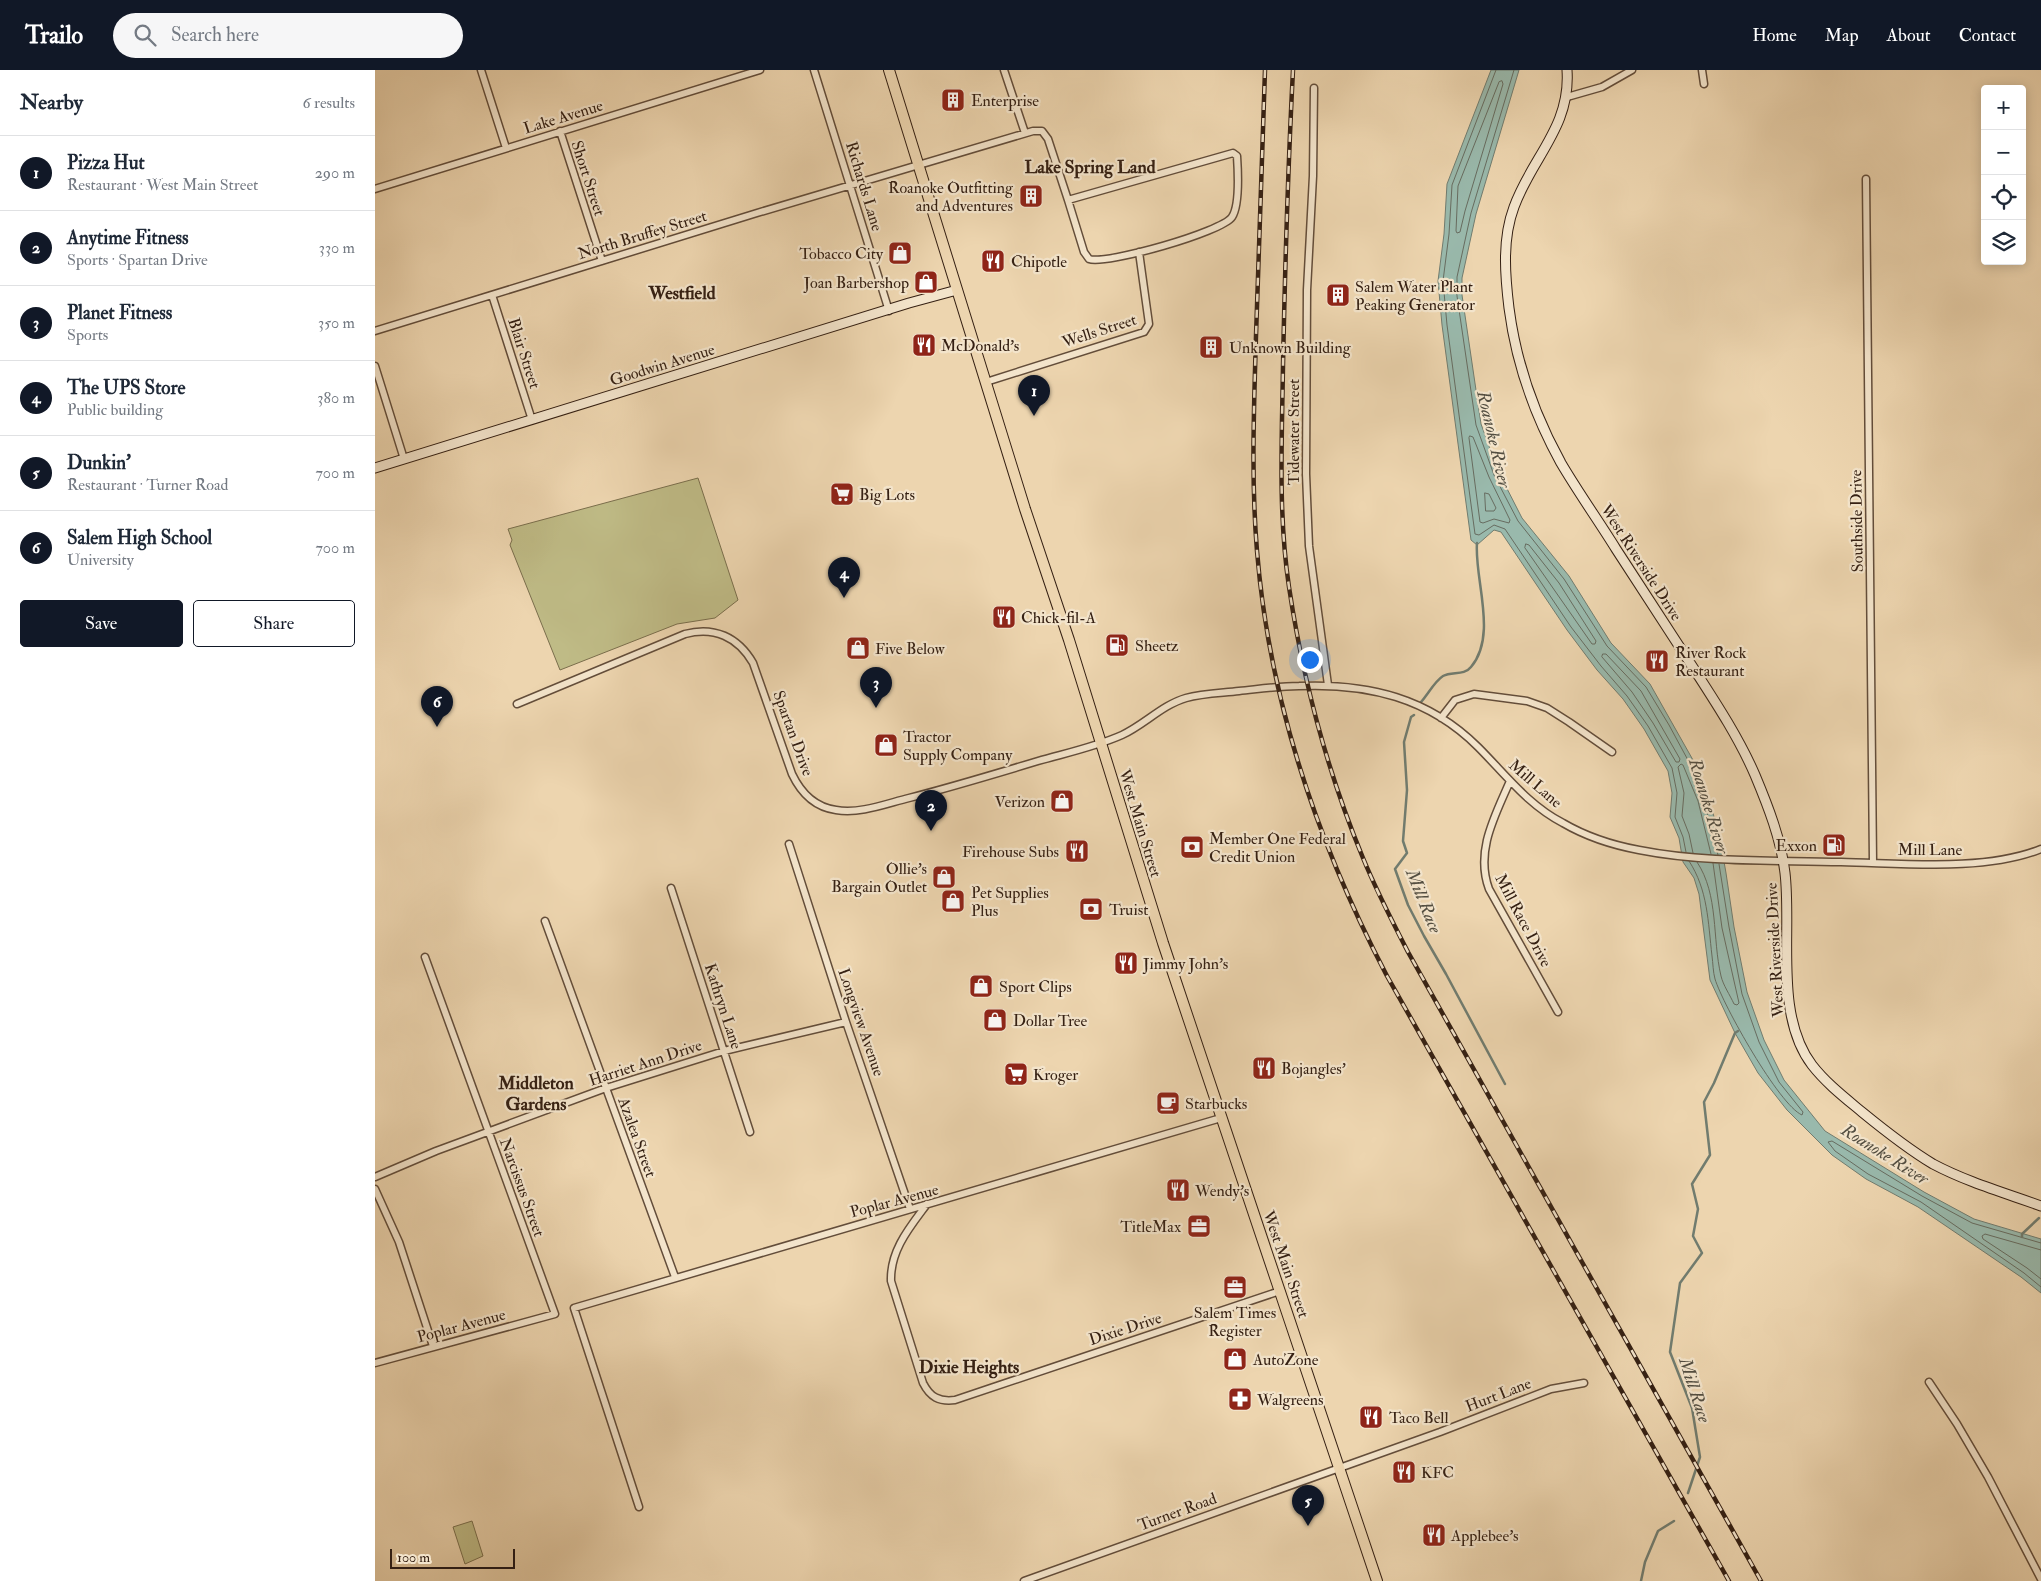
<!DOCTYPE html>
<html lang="en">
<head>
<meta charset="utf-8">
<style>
  body { margin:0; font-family:"IM FELL Double Pica",serif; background:#f6f6f7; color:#1f2937 }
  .controls { position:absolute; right:15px; top:15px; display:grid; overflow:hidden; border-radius:5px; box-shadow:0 2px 12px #0003 }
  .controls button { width:45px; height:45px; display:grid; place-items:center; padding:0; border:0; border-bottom:1px solid #e0e1e3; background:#fff; color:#1f2937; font:25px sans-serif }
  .scale { position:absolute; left:15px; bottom:12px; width:125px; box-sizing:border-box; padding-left:5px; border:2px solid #352013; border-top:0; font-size:14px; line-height:18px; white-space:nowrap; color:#352013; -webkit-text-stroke:4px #f3e4cb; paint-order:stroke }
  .you { position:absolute; left:934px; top:589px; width:18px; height:18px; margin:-12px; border:4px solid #fff; border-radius:50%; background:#1a73e8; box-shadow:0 0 0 8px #1a73e833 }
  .badge { display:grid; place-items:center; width:32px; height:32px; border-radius:50%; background:#111827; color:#fff; font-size:16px; font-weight:700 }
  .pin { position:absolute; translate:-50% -41px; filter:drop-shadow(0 1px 2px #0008) }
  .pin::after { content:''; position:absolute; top:26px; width:18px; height:15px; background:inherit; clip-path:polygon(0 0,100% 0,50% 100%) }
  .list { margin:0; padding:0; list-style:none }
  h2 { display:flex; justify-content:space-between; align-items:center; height:65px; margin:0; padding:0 20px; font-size:21px }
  h2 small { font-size:16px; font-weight:400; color:#747a83 }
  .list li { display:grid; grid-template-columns:32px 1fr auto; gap:15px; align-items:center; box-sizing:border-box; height:75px; padding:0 20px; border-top:1px solid #e0e1e3 }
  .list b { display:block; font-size:19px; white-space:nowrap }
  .list p { margin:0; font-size:16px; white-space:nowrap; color:#747a83 }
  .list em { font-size:16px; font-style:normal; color:#747a83 }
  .actions { display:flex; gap:10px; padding:15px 20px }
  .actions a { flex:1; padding:11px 0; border:1px solid #111827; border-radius:5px; text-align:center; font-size:18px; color:#111827 }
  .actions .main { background:#111827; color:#fff }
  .icon { flex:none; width:28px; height:28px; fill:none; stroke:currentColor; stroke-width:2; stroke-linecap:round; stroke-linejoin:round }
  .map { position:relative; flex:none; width:1666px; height:1511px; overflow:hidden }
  header { display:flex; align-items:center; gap:30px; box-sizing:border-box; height:70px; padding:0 25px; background:#111827; color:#fff }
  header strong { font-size:24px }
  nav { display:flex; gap:28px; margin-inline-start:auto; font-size:18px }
  .search { width:350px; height:45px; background:#f6f6f7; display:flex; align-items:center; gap:12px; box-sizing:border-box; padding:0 18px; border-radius:28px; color:#747a83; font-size:19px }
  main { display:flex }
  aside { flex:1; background:#fff }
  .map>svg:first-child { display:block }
  .green { fill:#bfbb86; stroke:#7a6e4c }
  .water { fill:#99b9ac; stroke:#717c6f }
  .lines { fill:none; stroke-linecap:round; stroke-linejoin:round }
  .shore { stroke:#676c60; stroke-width:1 }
  .stream { stroke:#717c6f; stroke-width:2.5 }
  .street-casing { stroke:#634d3a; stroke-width:9 }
  .secondary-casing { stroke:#352013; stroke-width:11 }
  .primary-casing { stroke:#352013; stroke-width:12 }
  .street { stroke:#f3e4cb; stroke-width:6 }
  .secondary { stroke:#f3e4cb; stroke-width:9 }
  .primary { stroke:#edd5af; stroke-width:10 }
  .rail-casing { stroke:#352013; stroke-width:4.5 }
  .rail { stroke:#f3e4cb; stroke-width:2.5; stroke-dasharray:8; stroke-linecap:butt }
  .labels { text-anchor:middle; stroke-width:4.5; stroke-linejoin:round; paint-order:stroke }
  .poi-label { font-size:16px; fill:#352013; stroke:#f3e4cb; text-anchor:start }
  .street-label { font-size:16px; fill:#352013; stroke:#f3e4cb }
  .neighbourhood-label { font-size:18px; font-weight:bold; fill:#352013; stroke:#f3e4cb }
  .water-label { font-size:18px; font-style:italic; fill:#534e41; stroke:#f3e4cb }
</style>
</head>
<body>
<header>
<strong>Trailo</strong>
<div class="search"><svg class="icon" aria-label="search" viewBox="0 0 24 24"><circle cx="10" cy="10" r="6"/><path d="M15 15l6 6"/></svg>Search here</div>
<nav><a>Home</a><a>Map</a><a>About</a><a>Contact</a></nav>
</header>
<main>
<aside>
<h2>Nearby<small>6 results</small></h2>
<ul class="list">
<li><span class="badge">1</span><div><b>Pizza Hut</b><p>Restaurant · West Main Street</p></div><em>290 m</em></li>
<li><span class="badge">2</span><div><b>Anytime Fitness</b><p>Sports · Spartan Drive</p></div><em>330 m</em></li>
<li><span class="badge">3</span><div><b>Planet Fitness</b><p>Sports</p></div><em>350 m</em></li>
<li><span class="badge">4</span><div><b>The UPS Store</b><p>Public building</p></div><em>380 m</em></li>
<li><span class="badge">5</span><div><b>Dunkin'</b><p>Restaurant · Turner Road</p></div><em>700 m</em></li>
<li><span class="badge">6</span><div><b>Salem High School</b><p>University</p></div><em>700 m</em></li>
</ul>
<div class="actions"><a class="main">Save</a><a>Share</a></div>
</aside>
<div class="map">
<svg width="1666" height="1511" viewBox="0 0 1666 1511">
  <rect width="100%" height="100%" fill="#edd5af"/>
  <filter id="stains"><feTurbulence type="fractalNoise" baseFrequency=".004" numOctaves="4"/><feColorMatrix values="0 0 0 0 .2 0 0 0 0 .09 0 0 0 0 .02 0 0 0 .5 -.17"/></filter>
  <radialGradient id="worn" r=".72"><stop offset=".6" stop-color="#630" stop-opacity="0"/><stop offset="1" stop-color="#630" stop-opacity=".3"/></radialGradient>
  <path class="green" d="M323 408 363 530 340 548 302 554 185 600 135 475 137 470 133 459Z
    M97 1451 108 1486 90 1494 78 1457Z"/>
  <path class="water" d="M1116 0H1144L1101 144 1087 208V225L1106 354 1124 403 1147 448 1194 506 1236 573 1275 614 1318 690 1333 727 1344 763 1351 803 1359 857 1372 922 1389 970 1409 1010 1450 1061 1549 1122 1599 1149 1666 1169V1223L1646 1207 1543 1137 1491 1109 1457 1085 1412 1040 1383 1003 1360 963 1335 910 1324 824 1319 808 1308 792 1304 768 1295 747 1297 723 1293 701 1269 659 1248 629 1222 600 1192 560 1126 462 1119 460 1102 475 1096 470 1067 255 1063 211 1069 164 1072 114Z"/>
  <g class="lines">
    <path class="shore" d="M1121 0 1077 115 1074 164 1068 211 1072 255 1100 464 1104 465 1119 455 1130 459 1196 557 1226 596 1252 626 1273 656 1297 698 1302 723 1300 747 1308 767 1311 782
      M1139 0 1096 143 1082 207V226L1101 355 1119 405 1143 451 1189 509 1232 576 1271 617 1294 655 1314 692 1328 728 1343 785
      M1127 11 1128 14 1090 141 1085 162 1082 163 1081 161 1083 116 1124 12Z
      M1095 366 1098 367 1114 407 1135 450 1134 453 1119 449 1108 453 1105 452 1094 368Z
      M1110 423 1114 424 1121 438 1119 441H1111Z
      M1151 474 1154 475 1184 513 1221 571 1220 574H1217L1150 478Z
      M1228 584H1231L1266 621 1305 689 1304 692H1301L1278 653 1257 622 1227 587Z
      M1318 783 1314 764 1307 746 1309 723 1303 697 1306 694 1308 695 1323 731 1336 784
      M1314 791C1333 820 1333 852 1337 886 1338 893 1338 902 1340 909 1348 935 1404 1035 1427 1045L1428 1042 1404 1012 1384 972 1367 924 1354 857 1344 794
      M1322 792C1344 825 1337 868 1346 906 1348 915 1355 925 1359 934L1362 935 1364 933 1347 858 1338 793
      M1666 1173 1597 1153 1547 1126 1457 1071 1453 1072 1460 1081 1493 1104 1546 1132 1649 1203 1666 1217
      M1666 1180 1610 1164 1607 1166 1608 1169 1652 1198 1666 1209"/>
    <path class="stream" d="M1046 632C1053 624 1060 611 1068 606 1077 601 1089 606 1096 597 1123 565 1099 509 1102 473
      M1039 645 1036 647 1029 672 1032 720 1028 771 1032 783 1020 799 1033 835 1049 866 1071 904 1130 1014
      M1647 1167V1164L1664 1148
      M1313 1423 1325 1387 1317 1338 1295 1282 1305 1213 1327 1183 1318 1166 1323 1139 1317 1114 1335 1085 1329 1032 1339 1013 1360 963 1363 961
      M1266 1511 1270 1492 1283 1461 1299 1451"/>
    <g class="street-casing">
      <path id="street" d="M106 0 131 78
        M439 0 514 241
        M629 0 650 63
        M1327 0 1329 14
        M939 18 938 106 932 220 931 404 934 476 953 615
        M1192 27 1227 17 1257 0
        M185 61 227 191
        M1491 109 1498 792
        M0 119 385 0
        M117 225 157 350
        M0 261 382 143 658 61H667L673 69 693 130 858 83 862 86C863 101 865 135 857 147 847 162 731 195 714 189L709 182 693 130
        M0 296 29 389
        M611 312 769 262 774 254 764 182
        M142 634 310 564C339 556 363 567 378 593L417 704C426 723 439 737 461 740 485 744 510 734 534 728 577 717 620 704 663 691 691 683 720 677 747 665 769 655 787 635 811 628 828 623 847 623 864 621 884 619 904 616 924 616 993 613 1054 628 1103 677 1131 705 1153 735 1188 753 1212 767 1237 775 1264 780 1330 793 1399 790 1466 792 1527 793 1609 802 1666 779
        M1066 648 1080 630 1099 624 1152 631 1172 638 1194 652 1237 682
        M1135 711C1120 746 1100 781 1114 819L1183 942
        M414 774 471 952 535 1139
        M296 818 375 1062
        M170 851 300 1207
        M0 1107 61 1081 231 1018 349 981 471 952
        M0 1119 24 1172 58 1276
        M552 1134C535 1157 515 1180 516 1211L548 1313C555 1327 564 1332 580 1330L905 1221
        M0 1293 180 1244 50 887
        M1554 1312 1582 1354 1613 1407 1666 1509
        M264 1437 199 1238 846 1048
        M649 1511 1065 1362 1176 1319 1209 1313"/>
    </g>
    <g class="secondary-casing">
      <path id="secondary" d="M1192 0C1196 57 1157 87 1139 137 1127 169 1130 205 1134 238 1141 292 1160 346 1186 393 1203 422 1223 450 1241 479 1267 519 1293 559 1319 599 1341 633 1364 668 1380 705 1393 736 1406 769 1410 803 1417 863 1399 945 1437 995 1451 1013 1469 1027 1487 1042 1509 1060 1533 1079 1558 1094 1592 1112 1630 1123 1666 1136
        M0 398 534 233 582 220"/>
    </g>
    <g class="primary-casing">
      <path id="primary" d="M514 0 650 439 694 570 788 873 1002 1511"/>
    </g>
    <use href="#street" class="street"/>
    <use href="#secondary" class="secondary"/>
    <use href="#primary" class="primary"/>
    <g class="rail-casing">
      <path id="rail" d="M890 0C887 89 884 177 881 266 879 337 876 409 882 481 894 630 943 774 1012 906L1354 1511
        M918 0C913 98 910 197 908 295 907 368 903 444 914 517 928 610 952 701 988 788 1001 820 1017 851 1033 882L1386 1511"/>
    </g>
    <use href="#rail" class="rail"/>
  </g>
  <defs>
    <g id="building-square" transform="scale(1.25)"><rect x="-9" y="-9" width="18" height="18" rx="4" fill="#8f2418" stroke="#f3e4cb"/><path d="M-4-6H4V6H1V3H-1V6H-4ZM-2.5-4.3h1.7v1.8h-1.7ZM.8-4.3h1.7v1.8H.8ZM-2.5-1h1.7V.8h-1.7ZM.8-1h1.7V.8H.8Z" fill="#fff"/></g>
    <g id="shop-square" transform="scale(1.25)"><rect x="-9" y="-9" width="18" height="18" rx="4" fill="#8f2418" stroke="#f3e4cb"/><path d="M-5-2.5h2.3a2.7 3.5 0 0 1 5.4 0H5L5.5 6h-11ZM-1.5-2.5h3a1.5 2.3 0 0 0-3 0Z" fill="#fff"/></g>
    <g id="restaurant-square" transform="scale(1.25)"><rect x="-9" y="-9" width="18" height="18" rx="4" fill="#8f2418" stroke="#f3e4cb"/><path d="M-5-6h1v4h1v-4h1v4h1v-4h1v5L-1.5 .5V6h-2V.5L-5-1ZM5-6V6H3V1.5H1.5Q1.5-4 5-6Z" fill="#fff"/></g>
    <g id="supermarket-square" transform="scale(1.25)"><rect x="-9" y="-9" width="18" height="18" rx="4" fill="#8f2418" stroke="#f3e4cb"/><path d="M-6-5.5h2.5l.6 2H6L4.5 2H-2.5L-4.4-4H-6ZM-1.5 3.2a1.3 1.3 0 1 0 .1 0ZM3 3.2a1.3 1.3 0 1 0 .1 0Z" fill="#fff"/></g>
    <g id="fuel-square" transform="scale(1.25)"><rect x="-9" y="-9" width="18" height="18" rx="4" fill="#8f2418" stroke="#f3e4cb"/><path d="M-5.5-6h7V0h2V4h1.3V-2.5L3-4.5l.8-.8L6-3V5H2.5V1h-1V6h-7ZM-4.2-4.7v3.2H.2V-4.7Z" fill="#fff"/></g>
    <g id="bank-square" transform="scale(1.25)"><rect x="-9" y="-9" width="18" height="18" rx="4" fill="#8f2418" stroke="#f3e4cb"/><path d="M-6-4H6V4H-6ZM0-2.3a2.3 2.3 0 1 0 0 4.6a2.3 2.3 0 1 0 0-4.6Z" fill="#fff"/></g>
    <g id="cafe-square" transform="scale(1.25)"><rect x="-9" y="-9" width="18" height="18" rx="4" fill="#8f2418" stroke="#f3e4cb"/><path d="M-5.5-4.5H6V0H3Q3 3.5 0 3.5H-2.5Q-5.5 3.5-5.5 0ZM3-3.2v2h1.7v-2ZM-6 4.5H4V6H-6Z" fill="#fff"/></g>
    <g id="office-square" transform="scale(1.25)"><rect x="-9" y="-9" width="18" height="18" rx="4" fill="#8f2418" stroke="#f3e4cb"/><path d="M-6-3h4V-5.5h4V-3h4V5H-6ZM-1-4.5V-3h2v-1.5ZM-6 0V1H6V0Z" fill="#fff"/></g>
    <g id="pharmacy-square" transform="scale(1.25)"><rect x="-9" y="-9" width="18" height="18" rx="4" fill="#8f2418" stroke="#f3e4cb"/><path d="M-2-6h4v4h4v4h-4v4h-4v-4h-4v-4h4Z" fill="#fff"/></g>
  </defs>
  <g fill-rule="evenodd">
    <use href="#building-square" x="578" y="30"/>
    <use href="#building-square" x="656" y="126"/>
    <use href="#shop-square" x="525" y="183"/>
    <use href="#restaurant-square" x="618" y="191"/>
    <use href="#shop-square" x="551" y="212"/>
    <use href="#building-square" x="963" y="225"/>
    <use href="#restaurant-square" x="549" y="275"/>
    <use href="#building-square" x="836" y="277"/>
    <use href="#supermarket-square" x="467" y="424"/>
    <use href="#restaurant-square" x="629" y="547"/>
    <use href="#fuel-square" x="742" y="575"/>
    <use href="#shop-square" x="483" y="578"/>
    <use href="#restaurant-square" x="1282" y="591"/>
    <use href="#shop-square" x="511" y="675"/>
    <use href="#shop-square" x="687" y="731"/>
    <use href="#fuel-square" x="1459" y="775"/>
    <use href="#bank-square" x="817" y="777"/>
    <use href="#restaurant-square" x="702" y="781"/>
    <use href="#shop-square" x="569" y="807"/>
    <use href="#shop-square" x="578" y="831"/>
    <use href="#bank-square" x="716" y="839"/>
    <use href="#restaurant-square" x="751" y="893"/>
    <use href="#shop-square" x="606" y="916"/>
    <use href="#shop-square" x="620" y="950"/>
    <use href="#restaurant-square" x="889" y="998"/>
    <use href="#supermarket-square" x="641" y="1004"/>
    <use href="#cafe-square" x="793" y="1033"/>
    <use href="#restaurant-square" x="803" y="1120"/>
    <use href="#office-square" x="824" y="1156"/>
    <use href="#office-square" x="860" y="1217"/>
    <use href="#shop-square" x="860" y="1289"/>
    <use href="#pharmacy-square" x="865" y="1329"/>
    <use href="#restaurant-square" x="996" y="1347"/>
    <use href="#restaurant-square" x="1029" y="1402"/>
    <use href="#restaurant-square" x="1059" y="1465"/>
  </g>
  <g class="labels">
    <g class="poi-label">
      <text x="596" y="36">Enterprise</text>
      <text x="638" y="123" text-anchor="end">Roanoke Outfitting<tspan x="638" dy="18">and Adventures</tspan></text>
      <text x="508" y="189" text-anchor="end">Tobacco City</text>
      <text x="636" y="197">Chipotle</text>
      <text x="534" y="218" text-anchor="end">Joan Barbershop</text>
      <text x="980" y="222">Salem Water Plant<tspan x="980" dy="18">Peaking Generator</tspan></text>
      <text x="566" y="281">McDonald's</text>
      <text x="854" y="283">Unknown Building</text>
      <text x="484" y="430">Big Lots</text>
      <text x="646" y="553">Chick-fil-A</text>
      <text x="760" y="581">Sheetz</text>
      <text x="500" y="584">Five Below</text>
      <text x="1300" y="588">River Rock<tspan x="1300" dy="18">Restaurant</tspan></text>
      <text x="528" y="672">Tractor<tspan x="528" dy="18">Supply Company</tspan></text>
      <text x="670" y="737" text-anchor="end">Verizon</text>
      <text x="834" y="774">Member One Federal<tspan x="834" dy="18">Credit Union</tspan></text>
      <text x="1442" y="781" text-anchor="end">Exxon</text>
      <text x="684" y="787" text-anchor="end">Firehouse Subs</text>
      <text x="552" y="804" text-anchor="end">Ollie's<tspan x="552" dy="18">Bargain Outlet</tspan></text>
      <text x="596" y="828">Pet Supplies<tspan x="596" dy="18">Plus</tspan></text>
      <text x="734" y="845">Truist</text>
      <text x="768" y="899">Jimmy John's</text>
      <text x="624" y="922">Sport Clips</text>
      <text x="638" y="956">Dollar Tree</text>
      <text x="906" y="1004">Bojangles'</text>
      <text x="658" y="1010">Kroger</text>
      <text x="810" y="1039">Starbucks</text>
      <text x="820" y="1126">Wendy's</text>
      <text x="806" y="1162" text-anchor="end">TitleMax</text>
      <text x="860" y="1248" text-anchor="middle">Salem Times<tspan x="860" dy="18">Register</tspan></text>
      <text x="878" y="1295">AutoZone</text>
      <text x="882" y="1335">Walgreens</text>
      <text x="1014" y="1353">Taco Bell</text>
      <text x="1046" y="1408">KFC</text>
      <text x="1076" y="1471">Applebee's</text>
    </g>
    <g class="street-label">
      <text transform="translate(188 46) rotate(-17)" y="6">Lake Avenue</text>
      <text transform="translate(214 108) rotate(72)" y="6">Short Street</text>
      <text transform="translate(490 116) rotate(73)" y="6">Richards Lane</text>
      <text transform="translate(267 164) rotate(-17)" y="6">North Bruffey Street</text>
      <text transform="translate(724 260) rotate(-18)" y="6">Wells Street</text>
      <text transform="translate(150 283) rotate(72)" y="6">Blair Street</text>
      <text transform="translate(287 294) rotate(-17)" y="6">Goodwin Avenue</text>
      <text transform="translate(918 362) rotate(-90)" y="6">Tidewater Street</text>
      <text transform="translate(1481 451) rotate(-91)" y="6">Southside Drive</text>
      <text transform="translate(1267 492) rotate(57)" y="6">West Riverside Drive</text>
      <text transform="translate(419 663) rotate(70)" y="6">Spartan Drive</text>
      <text transform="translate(1161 713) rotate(41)" y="6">Mill Lane</text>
      <text transform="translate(766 753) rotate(73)" y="6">West Main Street</text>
      <text x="1555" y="785">Mill Lane</text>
      <text transform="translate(1149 850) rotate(62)" y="6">Mill Race Drive</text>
      <text transform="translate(1399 880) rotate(-93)" y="6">West Riverside Drive</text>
      <text transform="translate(349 936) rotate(72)" y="6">Kathryn Lane</text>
      <text transform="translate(487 952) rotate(71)" y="6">Longview Avenue</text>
      <text transform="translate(270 992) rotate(-18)" y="6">Harriet Ann Drive</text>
      <text transform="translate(263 1067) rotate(70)" y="6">Azalea Street</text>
      <text transform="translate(148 1117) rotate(70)" y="6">Narcissus Street</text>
      <text transform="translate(519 1130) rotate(-15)" y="6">Poplar Avenue</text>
      <text transform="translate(912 1194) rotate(71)" y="6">West Main Street</text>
      <text transform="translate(86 1255) rotate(-15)" y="6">Poplar Avenue</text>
      <text transform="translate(750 1258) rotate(-18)" y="6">Dixie Drive</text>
      <text transform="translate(1123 1324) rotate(-21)" y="6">Hurt Lane</text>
      <text transform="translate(802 1441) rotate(-20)" y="6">Turner Road</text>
    </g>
    <g class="neighbourhood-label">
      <text x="715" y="103">Lake Spring Land</text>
      <text x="307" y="229">Westfield</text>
      <text x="161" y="1019">Middleton<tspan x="161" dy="21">Gardens</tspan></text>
      <text x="594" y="1303">Dixie Heights</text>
    </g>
    <g class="water-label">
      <text transform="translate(1119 369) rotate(77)" y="6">Roanoke River</text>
      <text transform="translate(1334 736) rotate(73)" y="6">Roanoke River</text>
      <text transform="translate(1049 831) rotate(68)" y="6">Mill Race</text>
      <text transform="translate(1510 1084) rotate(32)" y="6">Roanoke River</text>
      <text transform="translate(1320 1320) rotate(72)" y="6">Mill Race</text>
    </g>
  </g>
  <rect width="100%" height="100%" filter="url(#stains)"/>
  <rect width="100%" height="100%" fill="url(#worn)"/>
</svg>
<div class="controls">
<button>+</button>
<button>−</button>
<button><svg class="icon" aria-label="locate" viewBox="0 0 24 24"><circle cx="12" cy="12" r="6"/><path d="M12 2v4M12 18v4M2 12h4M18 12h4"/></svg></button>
<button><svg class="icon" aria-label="layers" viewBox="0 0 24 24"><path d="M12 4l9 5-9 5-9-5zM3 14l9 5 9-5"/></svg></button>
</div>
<div class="scale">100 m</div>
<div class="you"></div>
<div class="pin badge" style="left:659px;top:346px">1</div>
<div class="pin badge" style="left:556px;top:761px">2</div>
<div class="pin badge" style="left:501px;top:638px">3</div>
<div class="pin badge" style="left:469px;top:528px">4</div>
<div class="pin badge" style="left:933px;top:1456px">5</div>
<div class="pin badge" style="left:62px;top:657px">6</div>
</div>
</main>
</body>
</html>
